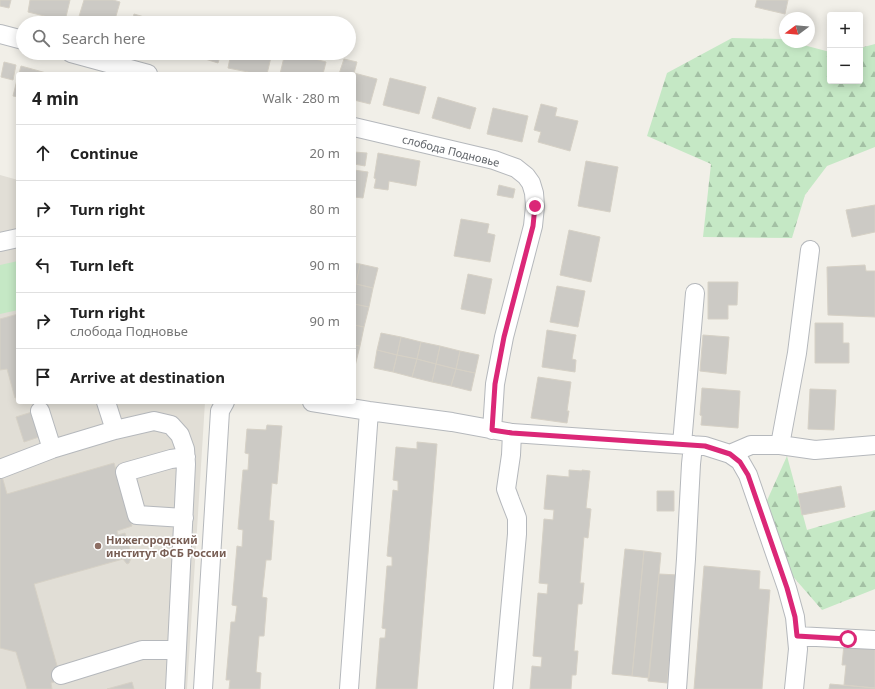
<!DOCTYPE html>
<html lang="en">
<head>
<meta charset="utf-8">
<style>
  body { margin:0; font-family:"Noto Sans",sans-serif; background:#f6f6f6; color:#222 }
  .controls { position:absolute; right:12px; top:12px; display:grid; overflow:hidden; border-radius:4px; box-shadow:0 2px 10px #0003 }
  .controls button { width:36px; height:36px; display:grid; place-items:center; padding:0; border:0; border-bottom:1px solid #e0e0e0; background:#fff; color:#222; font:20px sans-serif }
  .compass { position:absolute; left:779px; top:12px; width:36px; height:36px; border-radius:50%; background:#fff; box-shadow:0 2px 10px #0003; rotate:254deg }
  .stop { position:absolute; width:12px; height:12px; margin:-9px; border:3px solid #db2777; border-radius:50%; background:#fff }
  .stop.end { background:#db2777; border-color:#fff; box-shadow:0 1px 4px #0008 }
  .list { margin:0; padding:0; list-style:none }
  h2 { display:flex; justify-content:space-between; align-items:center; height:52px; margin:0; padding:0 16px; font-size:17px }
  h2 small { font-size:13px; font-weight:400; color:#767676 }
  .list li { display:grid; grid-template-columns:26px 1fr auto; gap:12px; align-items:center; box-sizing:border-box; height:56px; padding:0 16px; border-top:1px solid #e0e0e0 }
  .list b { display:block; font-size:15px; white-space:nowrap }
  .list p { margin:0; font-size:13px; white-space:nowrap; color:#767676 }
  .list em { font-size:13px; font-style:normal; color:#767676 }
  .icon { flex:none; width:22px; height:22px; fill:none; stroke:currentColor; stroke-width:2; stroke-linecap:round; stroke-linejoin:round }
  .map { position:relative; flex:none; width:875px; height:689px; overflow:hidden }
  .search { position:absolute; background:#fff; box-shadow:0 2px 10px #0003; left:16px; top:16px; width:340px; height:44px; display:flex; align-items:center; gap:10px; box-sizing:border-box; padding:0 14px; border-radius:22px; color:#767676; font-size:15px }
  .panel { position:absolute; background:#fff; box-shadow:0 2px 10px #0003; left:16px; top:72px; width:340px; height:332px; border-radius:4px }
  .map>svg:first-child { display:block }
  .education { fill:#e1ded6 }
  .forest { fill:url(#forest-firs) }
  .pitch { fill:#c5e8c5 }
  .building { fill:#cccac5; stroke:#d6d1c6 }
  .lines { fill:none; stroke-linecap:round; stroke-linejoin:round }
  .minor-casing { stroke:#b5b8bc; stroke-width:20 }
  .minor { stroke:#fff; stroke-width:18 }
  .route { stroke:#db2777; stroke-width:5 }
  .education-dot { fill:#8d6e63; stroke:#fff; stroke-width:1.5 }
  .labels { text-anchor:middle; stroke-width:3.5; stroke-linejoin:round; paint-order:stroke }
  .street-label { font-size:11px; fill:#5f6368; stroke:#fff }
  .education-label { font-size:11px; font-weight:bold; fill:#785e54; stroke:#fff; text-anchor:start }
</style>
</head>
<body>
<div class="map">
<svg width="875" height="689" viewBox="0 0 875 689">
  <defs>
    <pattern id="forest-firs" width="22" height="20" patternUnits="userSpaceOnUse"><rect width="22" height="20" fill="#c5e8c5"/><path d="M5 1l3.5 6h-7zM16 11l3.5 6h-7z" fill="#a3c0a4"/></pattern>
  </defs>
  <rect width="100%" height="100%" fill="#f1efe8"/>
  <path class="education" d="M0 175 18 180V402H205L187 689H0Z"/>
  <path class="forest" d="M732 38 782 39 785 40V42H792L830 52V81H860V48L875 44V147L827 166 805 195 792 238 703 237 711 164 647 136 667 73Z
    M787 456 807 530 875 510V589L822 610 783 565 765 505Z"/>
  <path class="pitch" d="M18 261V310L0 314V265Z"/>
  <path class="building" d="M0 0H11L9 8 0 6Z
    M30 0H70L65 21 28 12Z
    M84 0H113L120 2 114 23H77Z
    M757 0H788L785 14 755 7Z
    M134 14 165 23H132Z
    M186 53H221L218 63Z
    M231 53H272L267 74H258L228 68Z
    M285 53H292L326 62 323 74H280Z
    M344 59 357 62 354 73 377 79 370 104 354 100V74H339Z
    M4 62 16 65 13 80 1 77Z
    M21 66 50 74H19Z
    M18 76V97L13 96Z
    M390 78 426 87 419 114 383 105Z
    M438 97 476 108 470 129 432 118Z
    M541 104 557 108 555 116 578 121 570 151 538 142 541 132 534 130Z
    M493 108 528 116 522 142 487 134Z
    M354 152 367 153 365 166 354 164Z
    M378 153 420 161 416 186 389 181 388 190 374 188 376 179 374 178Z
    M586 161 618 167 610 212 578 206Z
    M354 170 368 172 363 198 354 197Z
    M499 185 515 189 513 198 497 195Z
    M875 205V232L852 237 846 210Z
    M461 219 489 224 487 233 495 235 490 262 454 256Z
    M569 230 600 237 591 282 560 275Z
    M354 263 360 264 356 284 354 283Z
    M360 264 378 268 373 288 356 284Z
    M865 265 866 271H875V317L828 315 827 267Z
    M468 274 492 279 485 314 461 309Z
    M708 282H738L737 305H728V319H708Z
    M356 284 373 288 369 307 354 304V291Z
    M557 286 585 291 578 327 550 322Z
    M354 304 369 307 364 327 354 325Z
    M18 314V397L15 398 7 369 0 370V319Z
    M815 323H843V343H849V363H815Z
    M354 325 364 327 360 346 354 345Z
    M547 330 576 335 572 359 576 360 575 372 542 367Z
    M381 333 401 337 397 355 377 350Z
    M703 335 729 337 726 374 700 371Z
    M401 337 421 342 417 359 397 355Z
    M421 342 440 346 436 364 417 359Z
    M354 345 360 346 355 366H354Z
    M440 346 460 351 456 369 436 364Z
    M377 350 397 355 393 372 374 368Z
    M460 351 479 355 475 373 456 369Z
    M397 355 417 359 412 377 393 372Z
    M417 359 436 364 432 382 412 377Z
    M436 364 456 369 451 386 432 382Z
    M456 369 475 373 471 391 451 386Z
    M538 377 571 382 567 411H569L567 423 531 418Z
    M702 388 740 391 738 428 701 425 702 416 700 415Z
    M810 389 836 390 834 430 808 429Z
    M32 412 39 437 24 442 16 417Z
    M267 425 282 426 277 484 272 483 269 520 274 521 271 560H266L262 597 267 598 264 636H259L256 672 261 673 260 689H229L230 680H226L231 622H235L237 606 232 605 237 546 242 547 243 530 238 529 243 470H248L249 454 245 453 247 429 266 430Z
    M417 442 437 444 417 689H376L380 638H385L386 629 382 628 387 566H392V557L387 556 393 490 398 491V481L393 480 396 447 417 449Z
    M114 463 132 526 117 531 118 535 125 533 132 556 129 563 127 564 123 559 34 584 61 680 51 683 52 689H27L16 652 0 648V469L7 494Z
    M569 470 582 471V470L590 471 586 508 591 509 588 538 584 537 580 583H584L582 604H578L574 651H578L576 675H572L571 689H530L532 666 541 667 542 657 533 656 538 593 547 594 548 584 539 583 544 519 553 520 554 510 544 509 547 475 569 477Z
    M841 486 845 507 802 515 798 494Z
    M657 491H674V511H657Z
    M625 549 644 551 632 676 612 674Z
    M644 551 661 553 649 678 632 676Z
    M704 566 760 571 759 589 770 590 762 689H694Z
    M659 574 678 575 667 683 648 681Z
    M844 644 875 646V688L844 685 846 665H842Z
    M132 682 134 689H107Z
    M830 684 875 688V689H829Z"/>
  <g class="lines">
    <g class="minor-casing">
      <path id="minor" d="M0 34 23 40
        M71 53 148 74
        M354 127 494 160 516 168 526 176 531 183 534 193 535 206 533 226 504 337 495 384 492 430
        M0 242 18 238
        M106 402 115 430
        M312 402 369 411 452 422 512 433 705 446 730 454 740 461 748 475 787 588 795 617 798 649 794 689
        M40 411 52 449
        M682 444 695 293
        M780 445 797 353 810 250
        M730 454 751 445H780L815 450 875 445
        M0 469 52 449 115 430 154 421 171 425 180 435 185 449 186 464 175 689
        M184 518 137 515 125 472 171 459 186 457
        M797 636 875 640
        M61 675 142 650H177
        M203 689 220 411 225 402
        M349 689 369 411
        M503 689 517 534V518L510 500 506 489 511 455 512 433
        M677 689 686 559 691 464 693 445"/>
    </g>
    <use href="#minor" class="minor"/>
  </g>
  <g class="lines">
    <path class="route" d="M535 206 533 226 504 337 495 384 492 430 512 433 705 446 730 454 740 462 748 475 787 588 795 617 797 636 848 639"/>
  </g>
  <circle class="education-dot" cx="98" cy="546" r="4"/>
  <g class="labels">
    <g class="street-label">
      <text transform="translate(451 151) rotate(14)" y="4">слобода Подновье</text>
    </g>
    <g class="education-label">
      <text x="106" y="544">Нижегородский<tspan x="106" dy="13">институт ФСБ России</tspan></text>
    </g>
  </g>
</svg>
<div class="controls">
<button>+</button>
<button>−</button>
</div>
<svg class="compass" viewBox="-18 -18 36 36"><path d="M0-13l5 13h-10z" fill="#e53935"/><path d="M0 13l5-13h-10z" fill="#767676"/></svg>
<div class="stop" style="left:848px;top:639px"></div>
<div class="stop end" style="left:535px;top:206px"></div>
<div class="search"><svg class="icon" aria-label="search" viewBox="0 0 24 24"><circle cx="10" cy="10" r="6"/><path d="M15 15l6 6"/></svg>Search here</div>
<section class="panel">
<h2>4 min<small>Walk · 280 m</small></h2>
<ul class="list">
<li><svg class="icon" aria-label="ahead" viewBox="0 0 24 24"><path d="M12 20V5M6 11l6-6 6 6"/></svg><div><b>Continue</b></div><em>20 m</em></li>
<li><svg class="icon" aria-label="right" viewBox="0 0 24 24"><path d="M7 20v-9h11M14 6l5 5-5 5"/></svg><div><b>Turn right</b></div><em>80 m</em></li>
<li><svg class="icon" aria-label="left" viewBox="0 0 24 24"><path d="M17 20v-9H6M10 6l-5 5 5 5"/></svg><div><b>Turn left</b></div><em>90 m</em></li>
<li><svg class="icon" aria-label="right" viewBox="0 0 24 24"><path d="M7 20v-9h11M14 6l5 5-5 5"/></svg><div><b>Turn right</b><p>слобода Подновье</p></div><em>90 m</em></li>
<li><svg class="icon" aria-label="arrive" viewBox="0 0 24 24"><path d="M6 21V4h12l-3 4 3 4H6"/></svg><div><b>Arrive at destination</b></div></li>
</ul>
</section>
</div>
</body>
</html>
